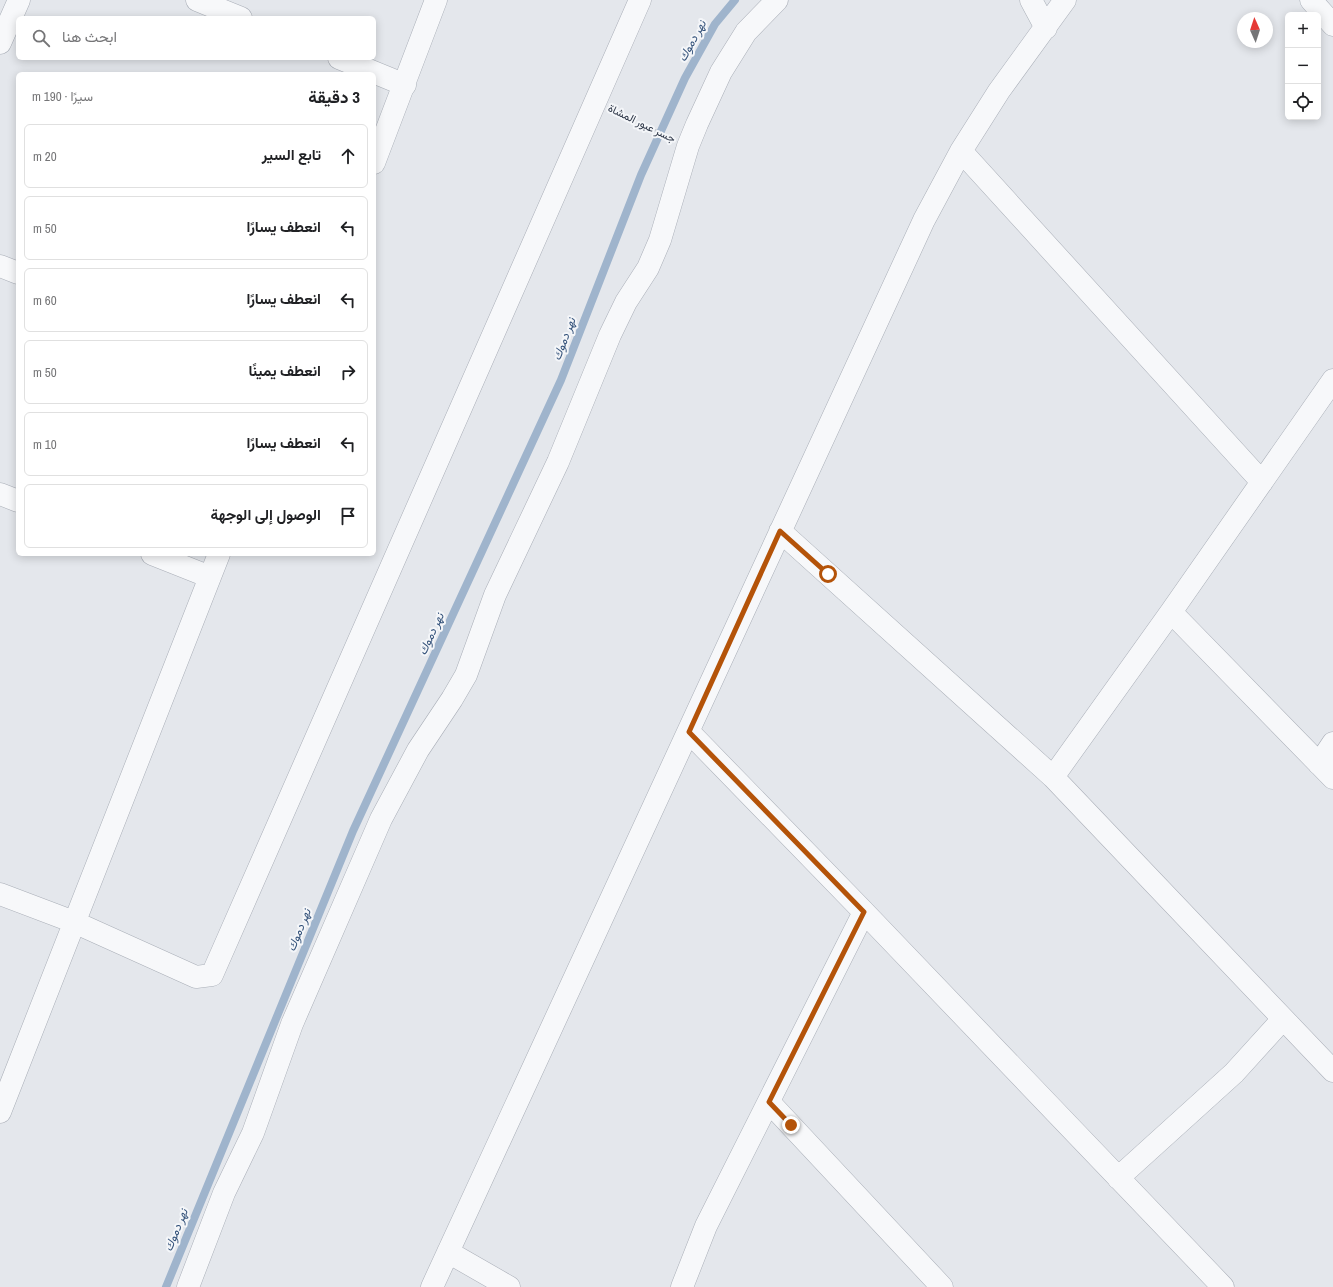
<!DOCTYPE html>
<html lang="ar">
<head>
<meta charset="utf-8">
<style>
  body { margin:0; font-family:"Archivo Narrow",Vazirmatn,sans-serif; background:#f6f6f6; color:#202124; direction:rtl }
  .controls { position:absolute; right:12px; top:12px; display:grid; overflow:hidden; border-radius:6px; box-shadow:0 2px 10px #0003 }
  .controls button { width:36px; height:36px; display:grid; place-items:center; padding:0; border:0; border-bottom:1px solid #e0e0e0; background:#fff; color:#202124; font:20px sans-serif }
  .compass { position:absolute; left:1237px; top:12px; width:36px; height:36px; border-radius:50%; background:#fff; box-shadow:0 2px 10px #0003; rotate:357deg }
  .stop { position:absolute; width:12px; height:12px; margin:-9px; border:3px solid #b45309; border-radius:50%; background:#fff }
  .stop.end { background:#b45309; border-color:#fff; box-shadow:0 1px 4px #0008 }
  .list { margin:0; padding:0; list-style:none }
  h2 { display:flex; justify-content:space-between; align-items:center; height:52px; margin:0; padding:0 16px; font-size:17px }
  h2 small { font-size:13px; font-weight:400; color:#757577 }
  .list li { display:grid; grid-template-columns:26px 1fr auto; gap:12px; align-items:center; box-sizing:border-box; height:64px; margin:0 8px 8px; padding:0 8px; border:1px solid #e0e0e0; border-radius:6px }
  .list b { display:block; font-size:15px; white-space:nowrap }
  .list em { font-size:13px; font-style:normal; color:#757577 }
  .icon { flex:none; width:22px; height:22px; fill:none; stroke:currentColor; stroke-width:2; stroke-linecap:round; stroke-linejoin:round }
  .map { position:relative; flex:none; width:1333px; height:1287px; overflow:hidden; direction:ltr }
  .search { position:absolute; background:#fff; box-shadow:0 2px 10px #0003; left:16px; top:16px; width:360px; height:44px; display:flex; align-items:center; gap:10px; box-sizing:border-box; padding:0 14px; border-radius:6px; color:#757577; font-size:15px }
  .panel { position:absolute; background:#fff; box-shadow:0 2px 10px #0003; left:16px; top:72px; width:360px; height:484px; border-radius:6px; direction:rtl }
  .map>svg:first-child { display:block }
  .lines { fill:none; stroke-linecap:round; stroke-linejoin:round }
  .stream { stroke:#9fb4cc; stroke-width:8 }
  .minor-casing { stroke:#a9aeb7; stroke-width:23 }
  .path { stroke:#c2c5cb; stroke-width:2.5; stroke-dasharray:3 3; stroke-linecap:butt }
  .minor { stroke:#f7f8fa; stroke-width:22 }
  .route { stroke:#b45309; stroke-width:5 }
  .labels { text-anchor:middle; stroke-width:4; stroke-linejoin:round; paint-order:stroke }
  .street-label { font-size:11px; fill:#2b3445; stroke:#f4f6f9 }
  .water-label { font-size:12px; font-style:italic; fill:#34527a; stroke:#f4f6f9 }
</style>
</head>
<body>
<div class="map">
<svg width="1333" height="1287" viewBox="0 0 1333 1287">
  <rect width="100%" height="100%" fill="#e4e7ec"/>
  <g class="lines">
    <path class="stream" d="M166 1287 353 831 561 380 641 175 685 78 715 24 735 0"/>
    <g class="minor-casing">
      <path id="minor" d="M197 0 241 18
        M1031 0 1046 28
        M1311 0 1333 25
        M0 43 19 0
        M339 58 405 85
        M961 151 1262 482
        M374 163 436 0
        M0 266 18 273
        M0 494 18 501
        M780 531 1053 777 1333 1071
        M152 554 210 577
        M1171 612 1333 778
        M689 732 864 912 1223 1287
        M1319 764 1333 743
        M1053 777 1171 612 1333 380
        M0 894 74 922 196 977 212 975 640 0
        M769 1102 942 1287
        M0 1112 219 554
        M1118 1178 1234 1073 1282 1020
        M448 1252 509 1287
        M188 1287 224 1193 253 1133 292 1024 381 819 418 750 452 699 466 675 495 595 558 462 610 335 626 302 648 268 660 240 688 146 697 124 721 72 746 32 777 0
        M432 1287 924 220 961 151 999 91 1065 0
        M682 1287 706 1226 864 912"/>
    </g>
    <path class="path" d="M617 112 665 135"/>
    <use href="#minor" class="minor"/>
  </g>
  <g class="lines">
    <path class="route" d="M791 1125 769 1102 864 912 689 732 780 531 828 574"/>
  </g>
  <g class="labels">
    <g class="street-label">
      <text transform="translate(642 123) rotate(26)" y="4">جسر عبور المشاة</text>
    </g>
    <g class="water-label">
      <text transform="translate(692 41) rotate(-61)" y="4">نهر دموك</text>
      <text transform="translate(564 339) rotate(-69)" y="4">نهر دموك</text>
      <text transform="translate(431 634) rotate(-65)" y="4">نهر دموك</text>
      <text transform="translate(299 930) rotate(-68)" y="4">نهر دموك</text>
      <text transform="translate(176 1230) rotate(-68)" y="4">نهر دموك</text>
    </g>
  </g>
</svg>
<div class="controls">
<button>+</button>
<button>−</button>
<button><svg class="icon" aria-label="locate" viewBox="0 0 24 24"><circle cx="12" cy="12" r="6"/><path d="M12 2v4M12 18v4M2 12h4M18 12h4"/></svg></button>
</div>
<svg class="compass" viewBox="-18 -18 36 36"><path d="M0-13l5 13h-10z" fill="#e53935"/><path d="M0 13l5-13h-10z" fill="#757577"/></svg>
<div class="stop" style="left:828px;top:574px"></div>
<div class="stop end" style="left:791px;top:1125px"></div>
<div class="search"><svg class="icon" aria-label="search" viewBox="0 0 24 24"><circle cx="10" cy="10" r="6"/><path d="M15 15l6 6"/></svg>ابحث هنا</div>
<section class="panel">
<h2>3 دقيقة<small>سيرًا · 190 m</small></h2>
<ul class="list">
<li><svg class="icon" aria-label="ahead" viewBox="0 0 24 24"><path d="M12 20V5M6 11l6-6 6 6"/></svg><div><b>تابع السير</b></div><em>20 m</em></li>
<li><svg class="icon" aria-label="left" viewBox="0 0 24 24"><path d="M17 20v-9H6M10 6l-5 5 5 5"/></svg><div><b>انعطف يسارًا</b></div><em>50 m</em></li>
<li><svg class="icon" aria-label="left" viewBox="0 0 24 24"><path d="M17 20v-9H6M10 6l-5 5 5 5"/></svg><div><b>انعطف يسارًا</b></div><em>60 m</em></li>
<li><svg class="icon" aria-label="right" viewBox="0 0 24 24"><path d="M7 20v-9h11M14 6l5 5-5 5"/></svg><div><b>انعطف يمينًا</b></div><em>50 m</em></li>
<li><svg class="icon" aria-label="left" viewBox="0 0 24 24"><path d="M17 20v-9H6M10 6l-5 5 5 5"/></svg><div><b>انعطف يسارًا</b></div><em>10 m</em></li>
<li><svg class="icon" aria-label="arrive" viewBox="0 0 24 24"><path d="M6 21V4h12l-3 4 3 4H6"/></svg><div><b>الوصول إلى الوجهة</b></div></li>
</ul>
</section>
</div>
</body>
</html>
